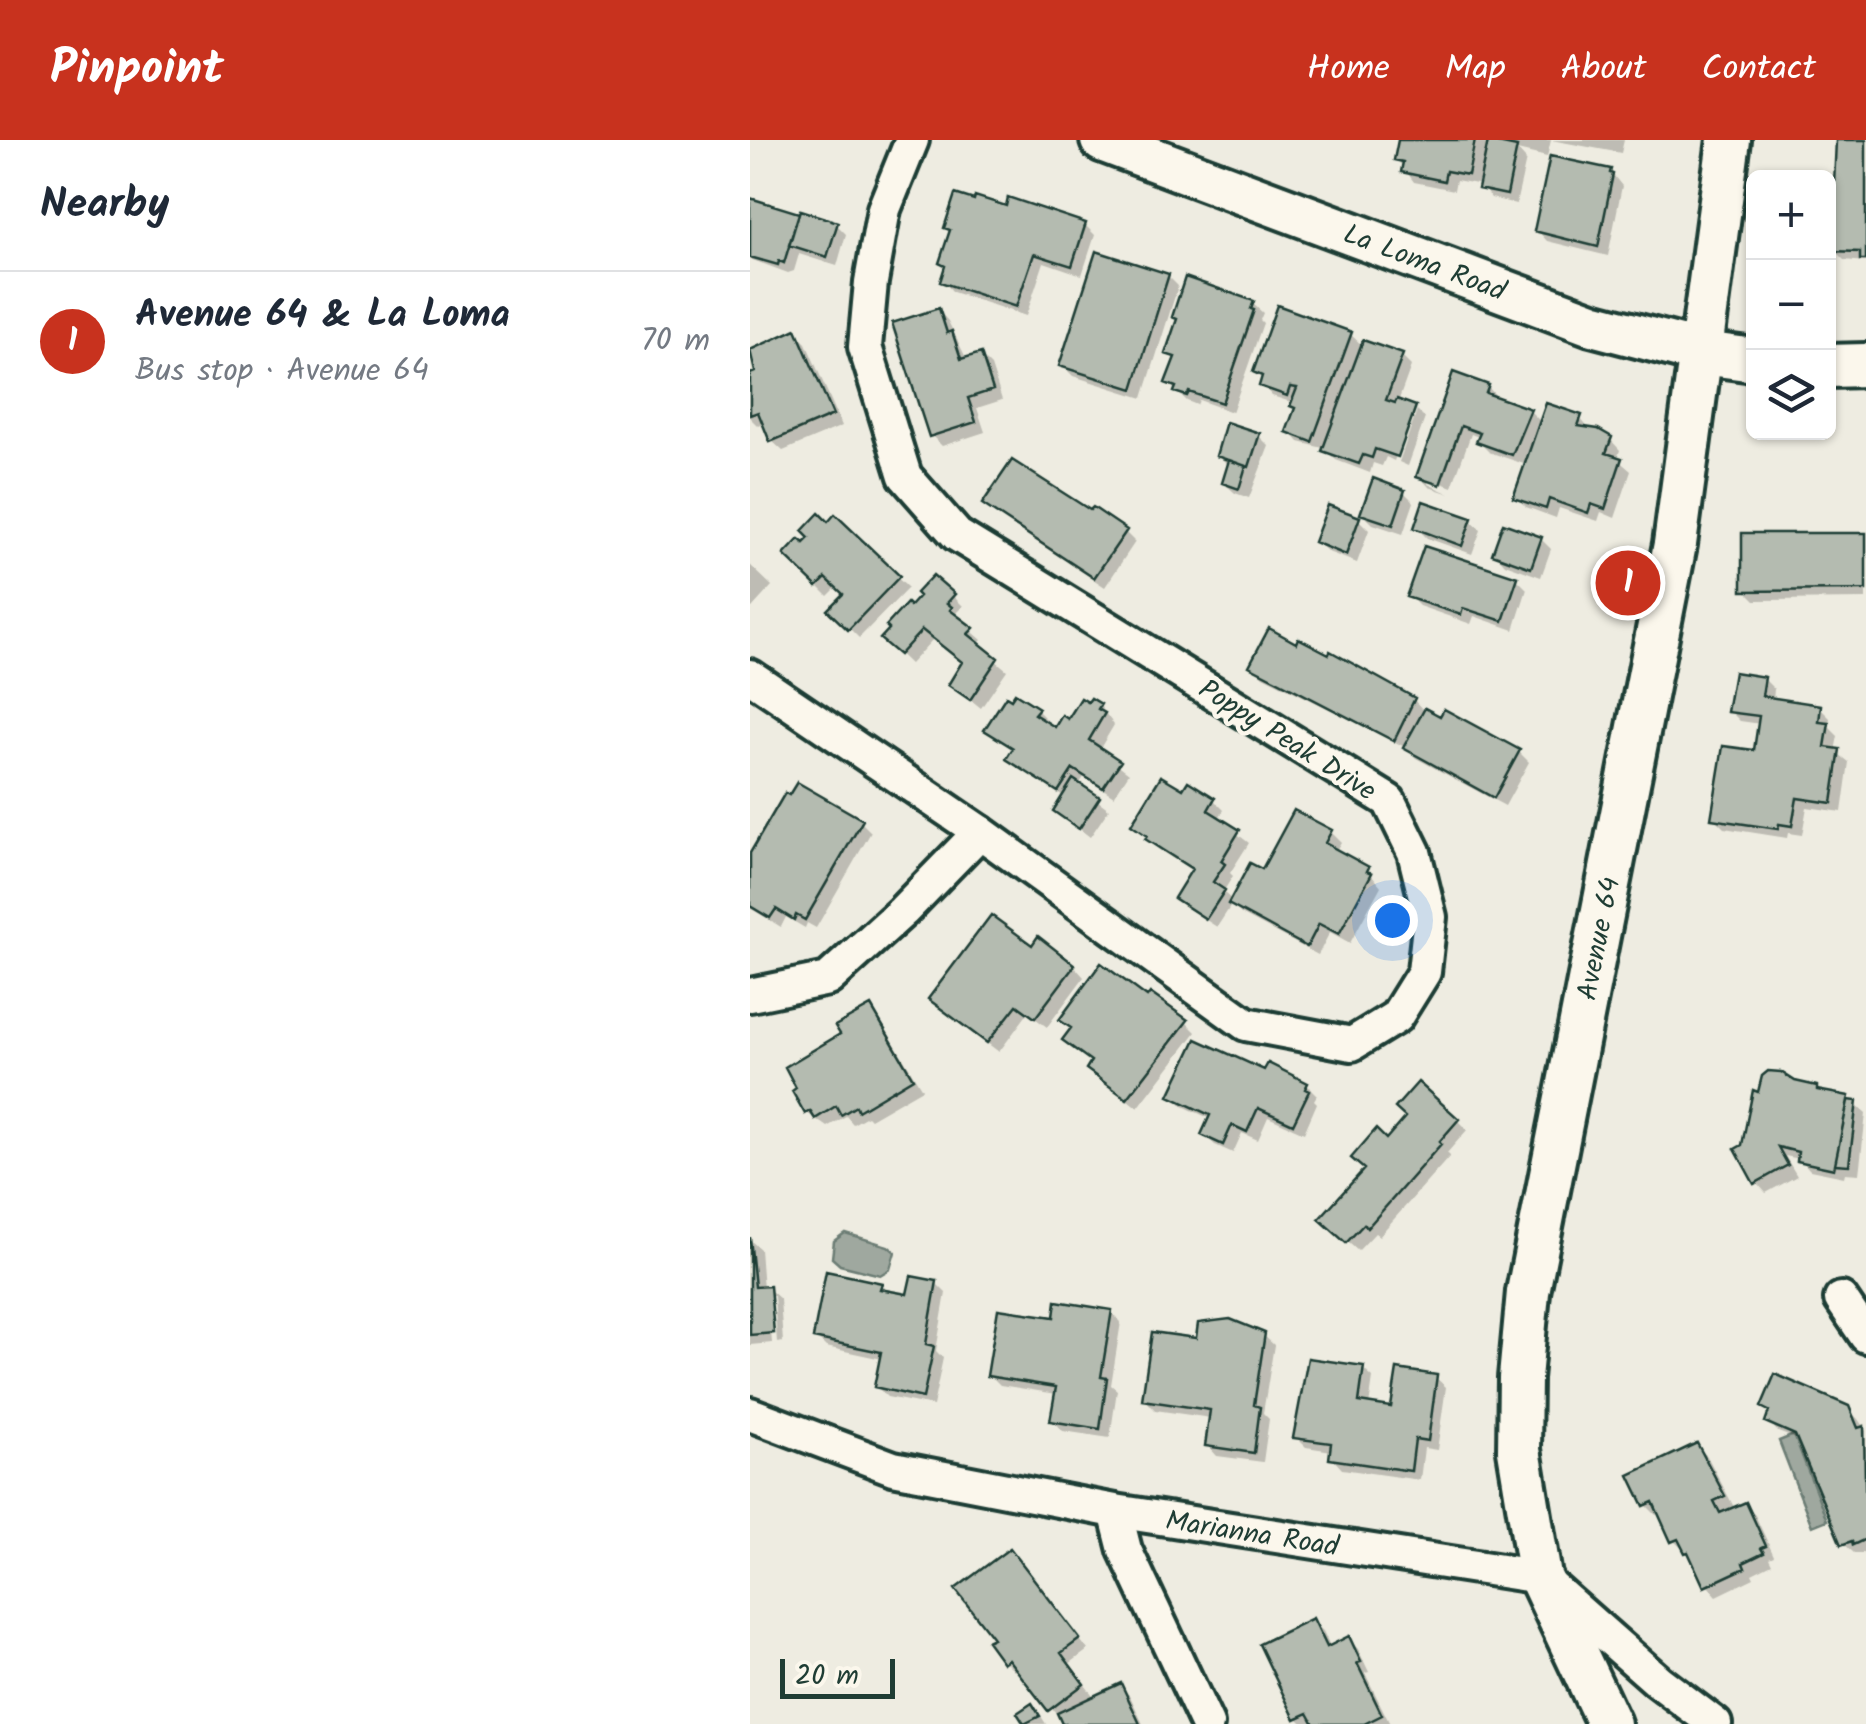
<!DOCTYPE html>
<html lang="en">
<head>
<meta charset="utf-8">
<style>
  body { margin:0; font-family:Kalam,sans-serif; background:#f6f6f7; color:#1f2937 }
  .controls { position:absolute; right:30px; top:30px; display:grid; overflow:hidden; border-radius:15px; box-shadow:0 2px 8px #0004 }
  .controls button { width:90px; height:90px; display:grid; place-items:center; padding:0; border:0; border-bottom:2px solid #e0e1e3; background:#fff; color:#1f2937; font:50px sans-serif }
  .scale { position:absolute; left:30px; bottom:25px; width:115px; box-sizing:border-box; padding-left:10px; border:5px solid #1f3d34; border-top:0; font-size:28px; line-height:35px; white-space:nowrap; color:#1f3d34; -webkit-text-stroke:8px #fbf7ec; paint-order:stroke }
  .you { position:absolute; left:642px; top:780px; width:35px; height:35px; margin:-25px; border:8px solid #fff; border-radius:50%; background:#1a73e8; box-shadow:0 0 0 15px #1a73e833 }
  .badge { display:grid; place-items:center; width:65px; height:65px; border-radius:50%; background:#c8321e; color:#fff; font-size:32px; font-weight:700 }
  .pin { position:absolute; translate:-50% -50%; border:5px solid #fff; box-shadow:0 2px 10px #0006 }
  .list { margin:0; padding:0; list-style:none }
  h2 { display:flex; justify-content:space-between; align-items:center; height:130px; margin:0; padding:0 40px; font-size:42px }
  h2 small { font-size:32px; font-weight:400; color:#747a83 }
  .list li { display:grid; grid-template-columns:65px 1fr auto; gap:30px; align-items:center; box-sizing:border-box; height:140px; padding:0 40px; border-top:2px solid #e0e1e3 }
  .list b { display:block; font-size:38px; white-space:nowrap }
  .list p { margin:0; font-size:32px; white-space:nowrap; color:#747a83 }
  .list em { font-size:32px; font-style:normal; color:#747a83 }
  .icon { flex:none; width:55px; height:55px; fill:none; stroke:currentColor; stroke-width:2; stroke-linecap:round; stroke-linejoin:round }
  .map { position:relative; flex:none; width:1116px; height:1584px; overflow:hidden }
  header { display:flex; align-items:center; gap:60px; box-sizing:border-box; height:140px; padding:0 50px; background:#c8321e; color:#fff }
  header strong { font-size:48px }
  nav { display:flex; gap:55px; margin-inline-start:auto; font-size:35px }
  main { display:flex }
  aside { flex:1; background:#fff }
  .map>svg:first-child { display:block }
  .water { fill:#9fa89f; stroke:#6c7d74; stroke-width:2.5 }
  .shadow { fill:#0003 }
  .building { fill:#b4bbb0; stroke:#1f3d34; stroke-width:2.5 }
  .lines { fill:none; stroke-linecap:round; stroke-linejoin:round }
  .minor-casing { stroke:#1f3d34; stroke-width:40 }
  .tertiary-casing { stroke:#1f3d34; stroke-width:50 }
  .minor { stroke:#fbf7ec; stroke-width:32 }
  .tertiary { stroke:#fbf7ec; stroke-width:42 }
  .labels { text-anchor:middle; stroke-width:9; stroke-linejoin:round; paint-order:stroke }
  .street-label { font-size:28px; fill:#1f3d34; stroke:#fbf7ec }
</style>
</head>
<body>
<header>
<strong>Pinpoint</strong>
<nav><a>Home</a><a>Map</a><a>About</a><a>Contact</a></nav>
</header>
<main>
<aside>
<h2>Nearby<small></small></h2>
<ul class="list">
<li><span class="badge">1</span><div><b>Avenue 64 &amp; La Loma</b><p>Bus stop · Avenue 64</p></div><em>70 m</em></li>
</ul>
</aside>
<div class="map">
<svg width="1116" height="1584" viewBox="0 0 1116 1584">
  <rect width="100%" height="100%" fill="#eeece1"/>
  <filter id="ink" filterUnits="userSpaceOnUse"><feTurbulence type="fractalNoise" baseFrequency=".01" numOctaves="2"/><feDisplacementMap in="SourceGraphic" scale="20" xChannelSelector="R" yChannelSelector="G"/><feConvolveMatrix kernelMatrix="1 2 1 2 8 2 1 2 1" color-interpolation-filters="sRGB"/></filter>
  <g filter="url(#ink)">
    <path class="water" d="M95 1093 138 1106 145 1112 140 1129 130 1135 90 1125 82 1118 84 1101Z
      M1044 1295 1077 1380 1062 1386 1029 1301Z"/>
    <path class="shadow" d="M651 0H737L736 4 748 6 742 0H874L871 13 801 0 797 17 767 10 776 20 766 64 741 58 732 45 706 40 704 50 664 42 647 19Z
      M1089 0H1116V122L1094 120 1084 110Z
      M860 31 872 46 858 116 797 101 787 90Z
      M0 60 86 84 96 94 87 126 49 114 44 131 38 133 0 119Z
      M335 85 345 95 332 135 294 122 276 176 203 152 193 141 202 92 197 87Z
      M418 136 428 146 393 258 323 236 312 225Z
      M502 163 513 173 510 180 513 183 482 272 449 260 447 265 437 261 418 243 426 221 418 213Z
      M188 170 198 181 217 220 230 215 241 226 252 260 227 268 235 292 192 306 182 296Z
      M45 192 56 203 92 286 33 311 22 301 15 283 8 286 0 278V237L9 233 0 212Z
      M600 194 613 206 651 216 661 226 648 262 667 270H662L644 321 636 317 632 326 623 323 620 333 586 320 573 308 549 302 539 291 547 269 544 263 522 256 512 245 514 240 506 232Z
      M738 247 748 258 780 271 792 283 830 278 840 290 860 299 870 310 867 319 881 331 865 378 851 372 848 381 809 368 806 378 776 367 766 357 777 325 739 312 729 302 731 298 721 294 702 347 678 338V344L700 354 679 347 669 336Z
      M667 270 675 278 658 326 649 322Z
      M509 296 519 306 499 358 485 353 474 343 479 326 469 316Z
      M654 352 664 362 653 394 623 384 613 374Z
      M235 364 375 392 385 402 355 447 245 374Z
      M85 378 158 448 109 498 81 470 96 454 88 446 78 456 37 415 55 406Z
      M609 380 619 390 607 423 578 412 567 402Z
      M720 380 731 390 722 414 677 398 667 388Z
      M1116 395V459L1005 460 995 450Z
      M791 399 801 409 791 437 755 424 745 413Z
      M0 425 22 446 2 468 0 467Z
      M767 439 777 449 764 490 724 476 721 484 669 466 659 456Z
      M203 456 213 466 205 474 209 480 232 500 227 505 257 530 231 568 201 544 215 523 183 499 160 524 134 499Z
      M547 506 664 560 673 570 691 579 769 612 779 622 755 666 666 618 655 607 513 536 502 526Z
      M1014 539 1024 549 1023 561 1070 568 1080 578 1079 587 1088 596 1085 611 1099 622 1092 672 1057 667 1052 695 1038 693 1037 698 974 688 964 678 1006 613 1011 584 990 581 980 571Z
      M350 566 364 585 349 610 379 633 364 656 334 637 328 646 359 669 340 697 306 671 315 657 269 628 259 618 264 610 237 589 287 570 297 580 295 583 305 590Z
      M434 653 464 660 474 670 468 679 499 703 480 733 483 736 473 752 483 761 513 732 581 692 591 702 585 712 617 729 631 746 600 803 580 792 568 815 491 774 482 764 467 787 437 768 427 758 443 731 408 709 384 685Z
      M111 682 121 692 66 788 57 783 55 788 36 777 31 787 0 768V718Z
      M282 809 324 826 334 837 297 887 278 873 249 912 192 869Z
      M397 861 436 882 446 892 388 968 339 929Z
      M120 869 130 879 172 949 120 979 117 976 103 984 96 976 77 987 57 973 50 948Z
      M516 934 557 945 567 955 564 960 567 963 554 993 518 977 508 1000 492 993 483 1013 465 1005 454 995 461 979 433 966 422 956Z
      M1044 944 1098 958 1116 974 1109 1034 1095 1033 1094 1037 1060 1030 1050 1019 1035 1016 1047 1036 1016 1053 1006 1042Z
      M707 980 717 990 697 1013 700 1016 629 1096 625 1093 608 1111 583 1089Z
      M0 1100 10 1109 13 1149H19L30 1159 33 1202 27 1203 24 1156H18L22 1203 0 1205Z
      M186 1143 196 1153 186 1211 193 1218 183 1266 137 1257 127 1247 132 1219 76 1207 66 1197 131 1145 139 1153 159 1157Z
      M361 1172 371 1182 361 1245 367 1250 360 1298 313 1291 303 1280 307 1254 250 1245 240 1235 306 1180Z
      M513 1195 524 1205 513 1273 519 1279 513 1322 467 1316 457 1305 461 1278 405 1270 395 1259 448 1201Z
      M612 1228 623 1238 619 1266 643 1270 685 1237 696 1247 687 1310 674 1308 670 1340 592 1329 582 1318V1311L556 1307 546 1297Z
      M1014 1267 1097 1268 1108 1279 1116 1291V1413H1104L1093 1403 1051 1301 1028 1292 1018 1281 1021 1273Z
      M946 1306 957 1316 985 1369 995 1365 1005 1375 1024 1416 1019 1418 1022 1424 1002 1434 1004 1438 967 1456 957 1445 945 1421 923 1400 910 1372 906 1375 896 1365Z
      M260 1411 338 1510 319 1524 345 1558 370 1546 380 1556 393 1584H315L269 1528 265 1531 255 1521 246 1499Z
      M562 1481 573 1491 581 1508 598 1499 608 1509 619 1532 615 1533 640 1584H553L547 1578Z
      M281 1566 291 1576 296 1584H277L271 1573Z"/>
    <path class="building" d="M648 0H725L718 35 696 31 694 41 651 32 653 22 644 20Z
      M1086 0H1116V120H1110V112L1081 111Z
      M738 1 767 7 757 55 728 49Z
      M800 16 861 29 860 33 863 34 848 107 784 91Z
      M205 54 224 60 225 56 256 66 258 57 336 83 322 126 284 114 266 167 190 142 195 126 189 123 200 90 194 88Z
      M0 58 49 73 34 123 29 121 28 125 0 117Z
      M50 70 88 82 77 117 39 105Z
      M346 111 419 134 383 249 309 226Z
      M435 137 504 161 501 169 504 170 472 263 439 252 437 256 424 252 426 247 415 243 425 217 415 214 427 179 422 177Z
      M527 165 602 192 562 302 536 292 545 268 540 266 547 248 540 247 537 256 509 246 512 236 503 232Z
      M189 168 197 193 202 191 211 219 231 213 243 250 218 258 226 282 179 297 142 183Z
      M46 189 83 275 20 302 8 272 0 275V234L5 232 0 210Z
      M613 200 653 214 636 260 645 263 647 259 666 266 648 317 625 309 622 318 613 315 609 324 572 311Z
      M703 232 739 245 736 253 781 269 762 315 726 302 730 293 711 286 690 345 666 337Z
      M796 263 832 275 828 286 848 289 862 297 856 313 872 318 855 369 841 364 838 373 799 359 796 369 763 358Z
      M476 282 510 293 499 327 466 316Z
      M262 320 340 370 343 367 377 390 344 438 232 364Z
      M479 320 496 326 489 349 472 343Z
      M623 338 655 350 643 385 610 374Z
      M673 361 722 378 712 406 664 388Z
      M578 365 610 377 596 415 564 402Z
      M69 373 78 382 85 374 150 436 98 490 77 470 93 454 76 438 67 447 34 415 49 399 54 403 59 398 52 391Z
      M753 383 792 397 781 428 742 414Z
      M992 393H1116V450L992 451Z
      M674 406 768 437 753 481 713 468 711 475 656 457Z
      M183 435 205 454 197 463 202 467 200 470 224 488 218 494 248 518 220 560 198 545 212 522 172 490 149 515 130 499 139 489 136 486 157 463 160 466 169 456 166 453Z
      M519 488 546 503 548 498 579 514 580 511 665 558 644 601 499 526Z
      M984 532 1015 537 1012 556 1071 565 1069 582 1079 583 1075 607 1090 609 1082 663 1047 658 1042 686 1029 684 1028 689 961 679 973 606 1004 610 1009 576 977 572Z
      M265 553 289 568 284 574 305 587 312 575 318 579 331 558 338 562 341 558 351 564 348 569 355 573 339 600 371 621 353 648 323 629 308 652 256 619 263 608 234 590 256 556 261 559Z
      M675 568 690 576 694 569 770 610 744 658 653 608Z
      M411 636 433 649 438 641 465 658 458 670 490 690 471 721 475 724 463 742 475 750 456 779 424 758 442 729 395 699 397 696 381 685Z
      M323 639 350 657 329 689 303 671Z
      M47 642 113 680 55 780 46 775 44 780 26 769 20 778 0 766V713L35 653 39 655Z
      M544 670 582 690 575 703 619 727 617 731 622 733 589 794 569 784 557 807 478 764 500 723 512 729Z
      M241 775 282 805 288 796 325 825 285 878 267 865 237 903 178 859Z
      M351 823 397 857 400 853 438 880 377 959 336 929 341 921 312 900 321 888 309 880Z
      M121 866 163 938 108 971 106 966 91 975 86 966 65 979 60 971 55 974 42 951 46 948 35 927 90 894 85 886Z
      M446 899 514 930 518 923 558 943 555 949 559 951 543 984 508 968 497 992 482 985 473 1005 451 995 460 975 419 956Z
      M1018 931 1031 932 1045 941 1067 946V950L1099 956 1084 1029 1047 1021 1048 1012 1028 1007 1038 1025 1004 1044 985 1009 992 1005 1003 950 1008 952 1012 936Z
      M668 942 709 979 689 1002 691 1004 617 1088 614 1084 596 1103 569 1079 614 1029 601 1018 626 989 636 999 655 977 645 968Z
      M1098 960 1107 961 1099 1025 1085 1024Z
      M0 1097 5 1147 20 1146 24 1193 0 1195Z
      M76 1131 132 1143 130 1149 157 1154 161 1136 187 1141 176 1204 184 1206 173 1258 124 1247 131 1212 63 1198Z
      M306 1161 362 1170 351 1237 357 1238 350 1289 300 1281 306 1247 237 1236 248 1169 304 1177Z
      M480 1179 515 1193 504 1265 510 1267 504 1313 455 1306 460 1270 392 1260 402 1192 446 1198 448 1183Z
      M558 1218 614 1226 609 1262 641 1267 647 1229 687 1235 678 1301 665 1299 661 1331 579 1319 581 1303 543 1298Z
      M1025 1234 1099 1266 1108 1288 1114 1286 1116 1399 1103 1405 1102 1401 1091 1405 1045 1295 1015 1282 1019 1271 1011 1267Z
      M947 1303 975 1356 964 1361 970 1373 996 1362 1016 1406 1011 1408 1014 1413 993 1423 995 1428 954 1447 938 1412 935 1413 928 1399 921 1402 903 1362 894 1366 879 1335Z
      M260 1408 330 1499 311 1513 334 1544 298 1571 258 1519 253 1523 237 1501 243 1498 205 1449Z
      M563 1478 577 1507 599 1496 611 1522 607 1523 632 1575 614 1584H564L558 1573 545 1579 509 1504Z
      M371 1543 390 1584H312L307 1573Z
      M282 1563 290 1576 274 1584 267 1573Z"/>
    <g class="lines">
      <g class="minor-casing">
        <g id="minor">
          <path d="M0 536 230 692 496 884 602 904 646 877 674 832 680 777 664 712 639 661 207 395 155 336 115 207 121 142 134 69 162 0"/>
          <path d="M0 855 78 839 153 771 230 692"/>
          <path d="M1091 1159 1116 1196"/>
          <path id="s1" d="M0 1274 143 1328 365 1371 790 1437 908 1541 965 1584"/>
          <path d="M365 1371 375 1410 457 1584"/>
        </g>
      </g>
      <g class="tertiary-casing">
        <g id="tertiary">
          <path id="s2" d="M352 0 842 184 953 213 1004 220"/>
          <path d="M1078 226 1116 225"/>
          <path id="s3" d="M859 1584 790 1437 769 1310 770 1238 778 1152 925 404 979 0"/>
        </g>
      </g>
      <use href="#minor" class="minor"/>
      <use href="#tertiary" class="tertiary"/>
    </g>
  </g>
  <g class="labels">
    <g class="street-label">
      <text dy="10" stroke="none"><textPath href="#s2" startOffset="345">La Loma Road</textPath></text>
      <text transform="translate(538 599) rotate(32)" y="10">Poppy Peak Drive</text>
      <text dy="10" stroke="none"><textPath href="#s3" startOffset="810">Avenue 64</textPath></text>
      <text dy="10" stroke="none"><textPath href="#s1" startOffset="518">Marianna Road</textPath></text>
    </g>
  </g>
</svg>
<div class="controls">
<button>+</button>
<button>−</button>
<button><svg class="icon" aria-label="layers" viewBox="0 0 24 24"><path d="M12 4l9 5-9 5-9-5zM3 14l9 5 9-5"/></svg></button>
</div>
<div class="scale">20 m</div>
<div class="you"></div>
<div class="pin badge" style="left:878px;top:443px">1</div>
</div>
</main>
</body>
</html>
